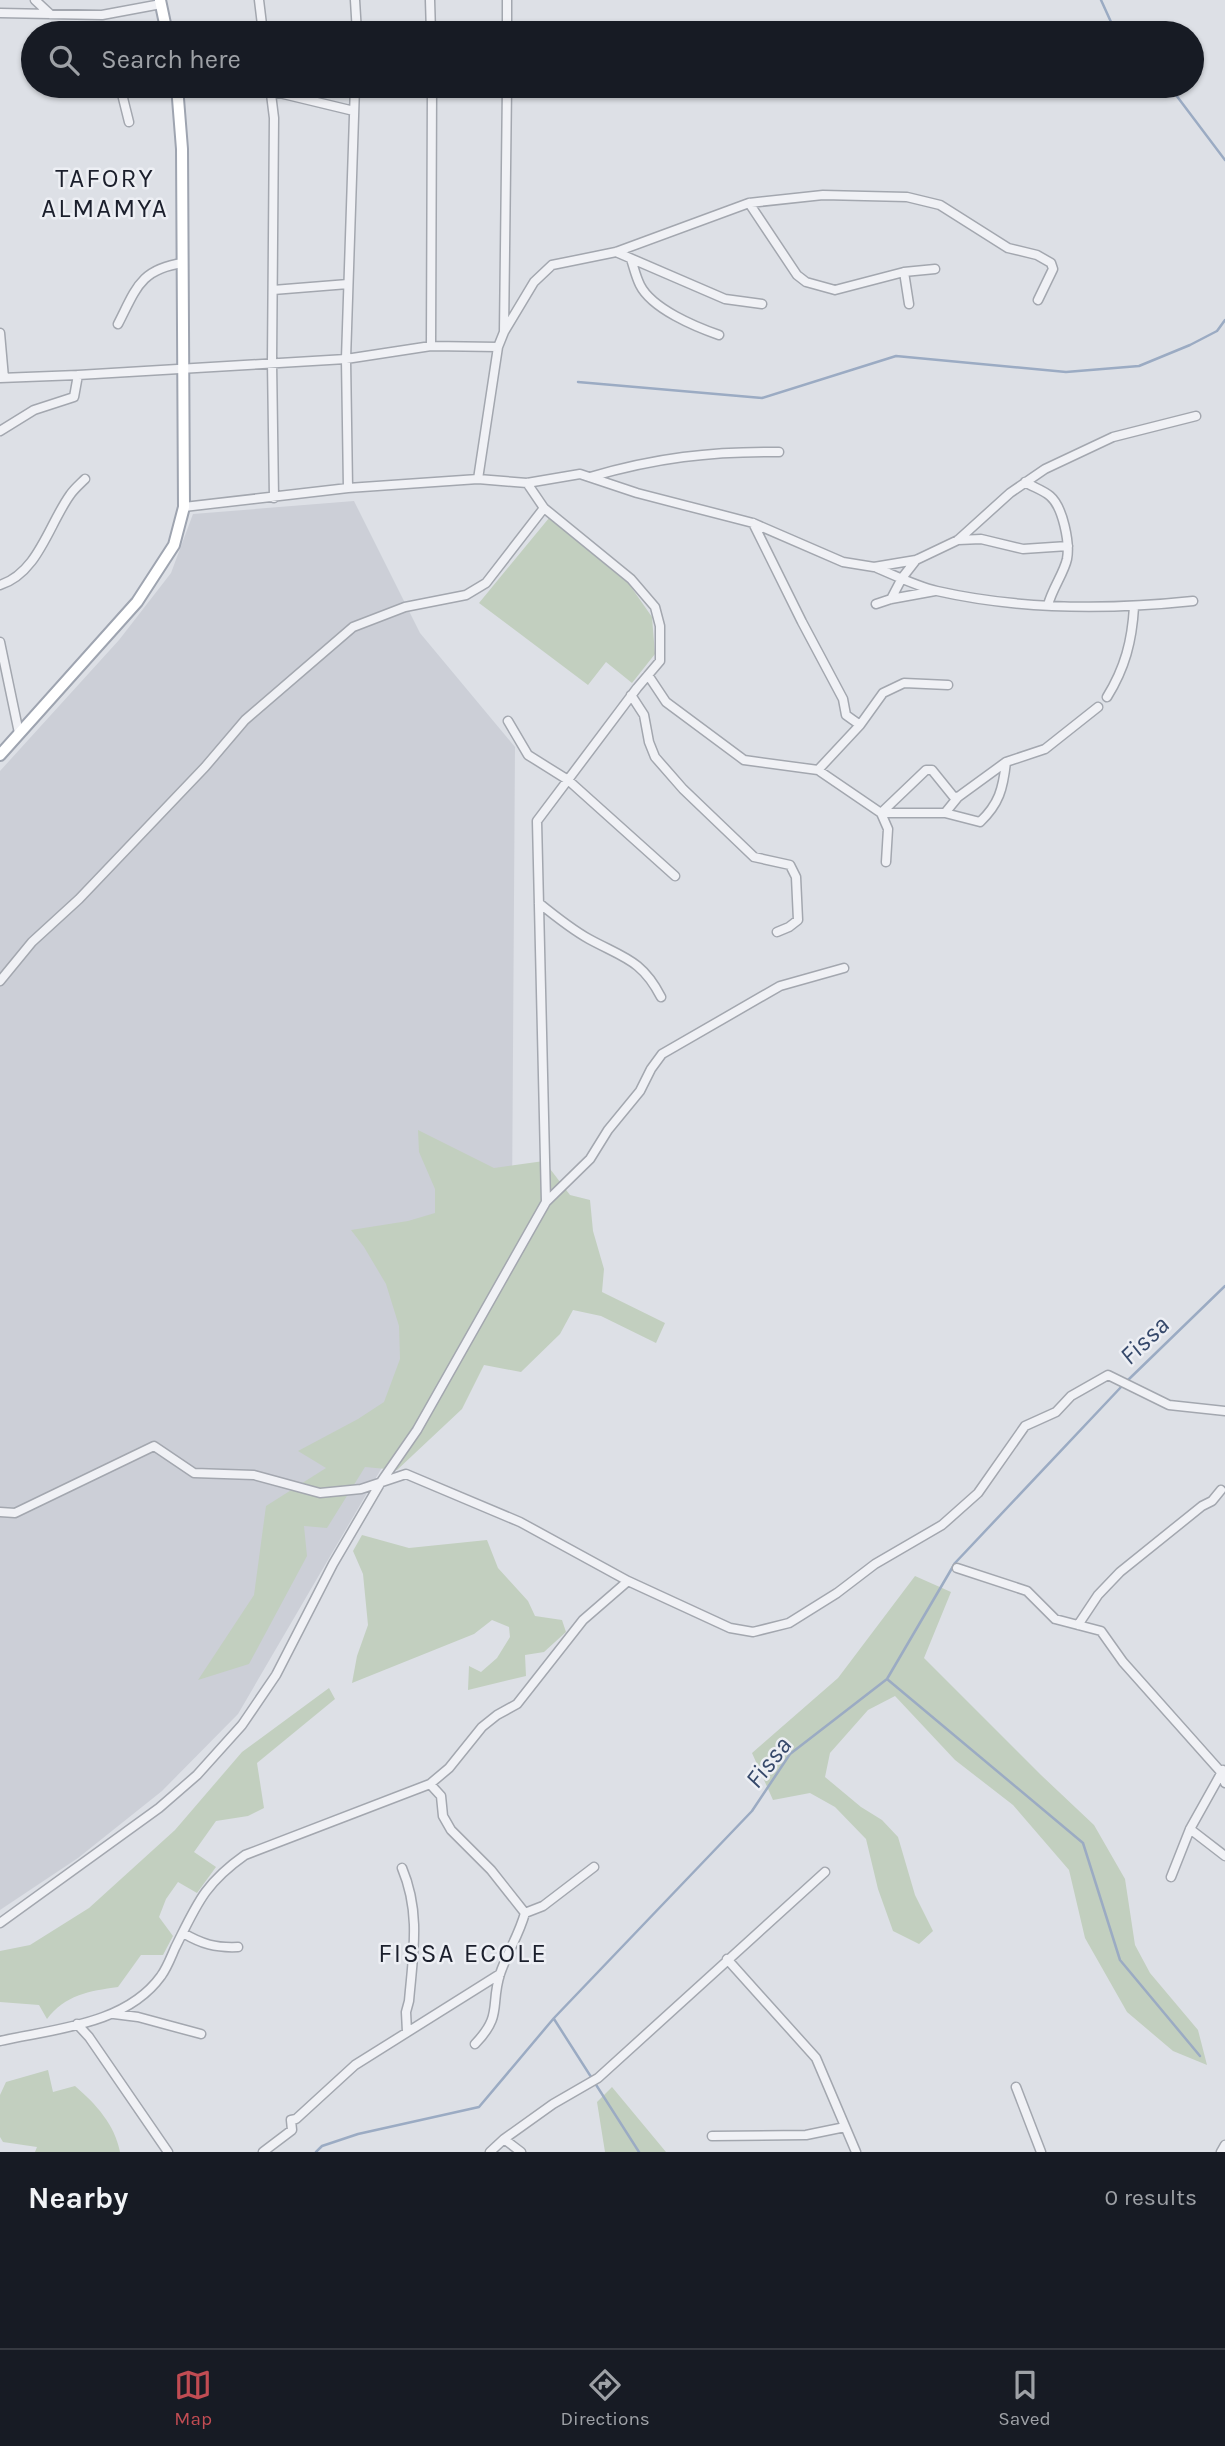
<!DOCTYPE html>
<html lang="en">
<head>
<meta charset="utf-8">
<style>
  body { margin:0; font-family:Karla,sans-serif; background:#242831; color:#f1f3f6 }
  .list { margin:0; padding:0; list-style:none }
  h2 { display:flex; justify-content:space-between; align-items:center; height:91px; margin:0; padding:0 28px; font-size:30px }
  h2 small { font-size:23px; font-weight:400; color:#9ea1a6 }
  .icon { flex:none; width:38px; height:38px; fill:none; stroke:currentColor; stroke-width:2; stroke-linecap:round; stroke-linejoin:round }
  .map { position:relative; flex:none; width:1225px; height:2152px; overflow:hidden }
  .search { position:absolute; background:#171b24; box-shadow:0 2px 5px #0004; left:21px; right:21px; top:21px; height:77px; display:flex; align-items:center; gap:18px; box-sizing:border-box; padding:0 24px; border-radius:38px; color:#9ea1a6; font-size:26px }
  .sheet { height:196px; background:#171b24 }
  nav { display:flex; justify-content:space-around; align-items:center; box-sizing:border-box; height:98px; border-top:2px solid #363941; background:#171b24; font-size:19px; color:#9ea1a6 }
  nav a { display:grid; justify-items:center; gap:4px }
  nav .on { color:#c14c53 }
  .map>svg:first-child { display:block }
  .built { fill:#cccfd7 }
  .green { fill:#c2cfbf }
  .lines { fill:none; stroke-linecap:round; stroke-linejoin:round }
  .stream { stroke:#9babc3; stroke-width:2.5 }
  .minor-casing { stroke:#a3a7af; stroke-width:11 }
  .major-casing { stroke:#9ea4b0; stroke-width:14 }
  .minor { stroke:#f0f1f5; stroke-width:8 }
  .major { stroke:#fff; stroke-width:10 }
  .labels { text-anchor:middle; stroke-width:5; stroke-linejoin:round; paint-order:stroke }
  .neighbourhood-label { font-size:26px; letter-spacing:2px; fill:#1b1f2c; stroke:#edeff4 }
  .water-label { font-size:26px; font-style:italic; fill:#36496b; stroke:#edeff4 }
</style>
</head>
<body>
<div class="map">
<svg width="1225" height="2152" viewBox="0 0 1225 2152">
  <rect width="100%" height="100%" fill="#dde0e6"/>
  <path class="built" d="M354 501 420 633 515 747 512 1203 405 1428 238 1714 162 1791 78 1858 0 1910V771L119 640 171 573 193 514Z"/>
  <path class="green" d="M549 518 629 584 652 617 655 654 632 683 606 662 588 685 479 603Z
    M418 1130 494 1168 544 1161 570 1195 590 1200 593 1231 604 1269 602 1292 665 1323 656 1343 601 1316 573 1310 560 1334 521 1372 484 1365 462 1409 397 1470 365 1467 327 1528 304 1526 307 1556 249 1664 198 1680 254 1595 266 1506 326 1468 298 1451 358 1419 384 1402 400 1359 399 1326 386 1284 364 1247 351 1230 408 1221 435 1213V1189L419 1152Z
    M362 1535 409 1548 487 1540 498 1568 528 1601 535 1616 562 1620 566 1632 544 1652 525 1655 526 1676 468 1690 469 1666 481 1672 497 1658 510 1637 509 1627 492 1620 474 1634 352 1683 357 1656 368 1625 363 1574 353 1551Z
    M915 1576 951 1592 924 1658 1041 1775 1094 1825 1125 1879 1135 1945 1150 1973 1198 2030 1207 2065 1173 2051 1127 2012 1085 1938 1069 1870 1013 1805 955 1760 895 1696 868 1710 830 1753 825 1777 861 1807 882 1820 898 1837 915 1895 933 1931 919 1944 893 1931 878 1889 866 1839 835 1807 810 1793 773 1800 752 1753 838 1678Z
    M329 1688 335 1699 257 1763 264 1808 248 1816 216 1821 194 1852 216 1867 197 1893 178 1882 166 1899 159 1917 173 1936 163 1955H141L118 1987C89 1991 65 1995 47 2019L39 2005 0 2002V1951L30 1945 89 1908 175 1830 242 1752Z
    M48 2070 53 2092 75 2086C96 2104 115 2125 120 2152H35L37 2147 3 2142 0 2137V2095L6 2082Z
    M612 2087 666 2152H605L597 2102Z"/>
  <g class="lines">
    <path class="stream" d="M1101 0 1116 33
      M1165 86 1176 95 1225 160
      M578 382 762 398 896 356 1066 372 1139 366 1190 345 1217 331 1225 320
      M1127 1381 1225 1286
      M887 1679 1083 1843 1120 1960 1200 2056
      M554 2019 639 2152
      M316 2152 322 2146 358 2134 479 2107 554 2018 752 1811 790 1754 887 1679 955 1563 1122 1386"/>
    <g class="minor-casing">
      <path id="minor" d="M35 0 50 14
        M259 0 263 33
        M355 0 357 33
        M430 0 431 33
        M0 13 102 15 161 4
        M507 33V0
        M120 86 129 122
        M270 86 274 118 272 362 274 498
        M271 91 354 111
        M749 203 797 275 806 282 835 290 904 272 935 269
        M616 252 725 299 762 304
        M631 259C634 268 636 277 640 285 652 309 696 327 719 335
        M904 272 909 304
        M273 290 348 284
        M118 324C136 289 140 269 183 263
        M504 332 534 282 552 265 616 252 749 203 823 195 907 197 940 205 1008 248 1037 255 1051 263 1053 269 1038 300
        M0 333 4 378
        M431 346 432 86
        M0 378 78 375 346 359 431 346 498 347
        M0 431 34 410 74 397 78 375
        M590 477C655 458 711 451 779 452
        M478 479 498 347 504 332 507 86
        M1025 482C1033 487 1043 490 1050 496 1063 507 1070 543 1067 559 1064 573 1052 589 1048 605
        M348 488 346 359 355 86
        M184 507 348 488 478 479 527 483 580 474 637 493 753 523 843 562 874 567 916 560 958 540 1010 493 1045 469 1113 437 1196 416
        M753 523 802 622 843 699 846 715 860 725
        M958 540 981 539 1023 549 1068 546
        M877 568C896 576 916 586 937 591 1021 610 1108 610 1193 601
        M0 585C38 573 49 524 70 495 74 489 80 484 85 479
        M891 599 902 578 916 560
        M876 604 891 599 935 591
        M0 642 19 733
        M648 675 666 702 744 760 818 770 881 813 888 829 886 862
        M631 695 644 715 649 742 655 757 683 789 754 857 790 865 796 877 798 920 789 927 777 932
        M1107 697C1125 668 1132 641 1134 607
        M508 721 528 755 568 780 675 876
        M818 770 860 725 883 693 904 683 948 685
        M881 813 926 770H932L953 796 958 797 1006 762
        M881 813H945L958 797
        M945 813 980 822C999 804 1003 789 1006 762L1045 749 1098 707
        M539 903C555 916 571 929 589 939 624 958 642 960 661 997
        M0 981 32 942 79 899 205 767 245 720 353 627 405 607 466 595 486 583 544 508
        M546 1202 590 1159 608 1130 640 1091 651 1069 662 1054 780 986 844 968
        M0 1512 15 1513 154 1446 194 1473 254 1475 320 1493 361 1489 406 1474 520 1522 628 1581 730 1628 753 1632 789 1623 837 1593 875 1564 942 1525 978 1493 1025 1426 1056 1412 1071 1396 1108 1375 1169 1405 1225 1411
        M957 1568 1027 1591 1055 1619 1101 1631 1123 1662 1221 1772 1225 1783
        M1078 1625 1098 1595 1120 1572 1202 1506 1212 1501 1221 1490
        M430 1784 441 1796 443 1816 451 1830 491 1870 525 1913C519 1935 507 1953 500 1974 490 2006 503 2015 475 2044
        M1190 1829 1225 1856
        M402 1868C421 1913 413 1954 409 2001L406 2012 407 2032
        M1171 1877 1190 1829 1223 1770
        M525 1913 543 1906 594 1867
        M0 1923 159 1808 197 1775 242 1725 276 1675 333 1564 381 1482 417 1430 546 1202 537 821 637 688 660 661V626L655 607 631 579 544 508 527 483
        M183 1933C202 1944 215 1948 238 1947
        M727 1959 816 2058 856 2152
        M114 2014 138 2017 201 2034
        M77 2024 89 2037 168 2152
        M0 2041C53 2029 126 2025 161 1976 167 1968 171 1957 175 1948 197 1904 204 1884 245 1855L430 1784 449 1768 482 1727 497 1715 517 1704 583 1620 628 1581
        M1016 2087 1041 2152
        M712 2136 806 2135 845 2127
        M504 2139 521 2152
        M263 2152 292 2130 291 2120 296 2119 355 2065 500 1974
        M490 2152 504 2139 553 2104 598 2078 825 1872
        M1221 2152 1225 2145"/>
    </g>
    <g class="major-casing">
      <path id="major" d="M160 0 167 33
        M0 755 137 602 174 545 184 507 182 149 177 86"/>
    </g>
    <use href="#minor" class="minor"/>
    <use href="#major" class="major"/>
  </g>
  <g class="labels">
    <g class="neighbourhood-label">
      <text x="105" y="187">TAFORY<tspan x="105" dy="30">ALMAMYA</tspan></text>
      <text x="463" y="1962">FISSA ECOLE</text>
    </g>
    <g class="water-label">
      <text transform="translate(1144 1340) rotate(-44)" y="9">Fissa</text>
      <text transform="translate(768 1762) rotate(-52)" y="9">Fissa</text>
    </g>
  </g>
</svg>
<div class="search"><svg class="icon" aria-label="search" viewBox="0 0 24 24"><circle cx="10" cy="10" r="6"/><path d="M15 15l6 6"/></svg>Search here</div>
</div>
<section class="sheet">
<h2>Nearby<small>0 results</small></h2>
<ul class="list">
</ul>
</section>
<nav>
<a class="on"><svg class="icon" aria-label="map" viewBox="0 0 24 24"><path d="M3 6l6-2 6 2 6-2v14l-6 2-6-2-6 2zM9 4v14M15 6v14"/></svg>Map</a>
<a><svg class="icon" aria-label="directions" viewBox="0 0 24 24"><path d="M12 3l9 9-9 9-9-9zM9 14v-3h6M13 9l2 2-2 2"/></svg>Directions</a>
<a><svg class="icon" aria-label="saved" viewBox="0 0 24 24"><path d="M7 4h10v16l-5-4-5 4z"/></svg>Saved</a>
</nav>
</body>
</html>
